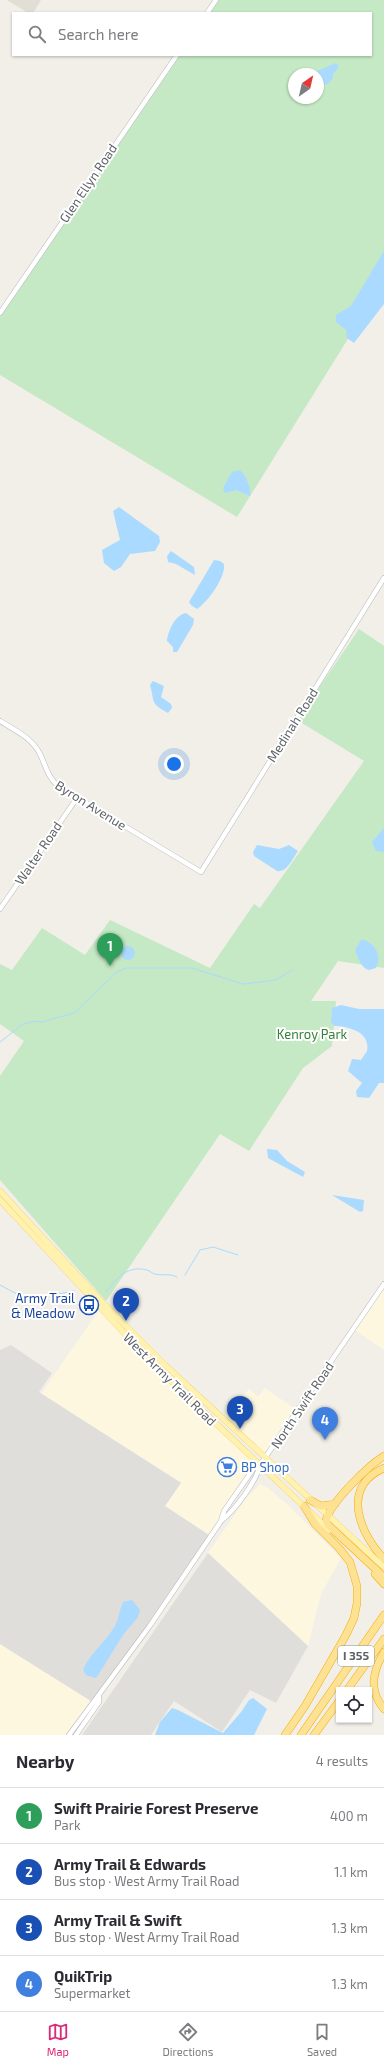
<!DOCTYPE html>
<html lang="en">
<head>
<meta charset="utf-8">
<style>
  body { margin:0; font-family:"Exo 2",sans-serif; background:#f2f2f3; color:#2b2b33 }
  .controls { position:absolute; right:12px; bottom:12px; display:grid; overflow:hidden; border-radius:0px; box-shadow:0 1px 3px #0004 }
  .controls button { width:36px; height:36px; display:grid; place-items:center; padding:0; border:0; border-bottom:1px solid #e1e1e2; background:#fff; color:#2b2b33; font:20px sans-serif }
  .compass { position:absolute; left:288px; top:68px; width:36px; height:36px; border-radius:50%; background:#fff; box-shadow:0 1px 3px #0004; rotate:34deg }
  .you { position:absolute; left:174px; top:764px; width:14px; height:14px; margin:-10px; border:3px solid #fff; border-radius:50%; background:#1a73e8; box-shadow:0 0 0 6px #1a73e833 }
  .badge { display:grid; place-items:center; width:26px; height:26px; border-radius:50%; background:#db2777; color:#fff; font-size:13px; font-weight:700 }
  .pin { position:absolute; translate:-50% -33px; filter:drop-shadow(0 1px 2px #0008) }
  .pin::after { content:''; position:absolute; top:21px; width:14px; height:12px; background:inherit; clip-path:polygon(0 0,100% 0,50% 100%) }
  .list { margin:0; padding:0; list-style:none }
  h2 { display:flex; justify-content:space-between; align-items:center; height:52px; margin:0; padding:0 16px; font-size:17px }
  h2 small { font-size:13px; font-weight:400; color:#7c7c81 }
  .list li { display:grid; grid-template-columns:26px 1fr auto; gap:12px; align-items:center; box-sizing:border-box; height:56px; padding:0 16px; border-top:1px solid #e1e1e2 }
  .list b { display:block; font-size:15px; white-space:nowrap }
  .list p { margin:0; font-size:13px; white-space:nowrap; color:#7c7c81 }
  .list em { font-size:13px; font-style:normal; color:#7c7c81 }
  .icon { flex:none; width:22px; height:22px; fill:none; stroke:currentColor; stroke-width:2; stroke-linecap:round; stroke-linejoin:round }
  .map { position:relative; flex:none; width:384px; height:1735px; overflow:hidden }
  .search { position:absolute; background:#fff; box-shadow:0 1px 3px #0004; left:12px; right:12px; top:12px; height:44px; display:flex; align-items:center; gap:10px; box-sizing:border-box; padding:0 14px; border-radius:0px; color:#7c7c81; font-size:15px }
  .sheet { height:276px; background:#fff }
  nav { display:flex; justify-content:space-around; align-items:center; box-sizing:border-box; height:56px; border-top:1px solid #e1e1e2; background:#fff; font-size:11px; color:#7c7c81 }
  nav a { display:grid; justify-items:center; gap:2px }
  nav .on { color:#db2777 }
  .map>svg:first-child { display:block }
  .commercial { fill:#fef7e0 }
  .industrial { fill:#e0deda }
  .education { fill:#e1ded6 }
  .green { fill:#c5e8c5; fill-rule:evenodd }
  .water { fill:#aadaff }
  .lines { fill:none; stroke-linecap:round; stroke-linejoin:round }
  .stream { stroke:#aadaff; stroke-width:1 }
  .minor-casing { stroke:#b5b8bc; stroke-width:5.5 }
  .major-casing { stroke:#f2c960; stroke-width:6 }
  .highway-casing { stroke:#f9ab00; stroke-width:8 }
  .minor { stroke:#fff; stroke-width:4.5 }
  .major { stroke:#fff2af; stroke-width:5.5 }
  .highway { stroke:#fde293; stroke-width:7 }
  .labels { text-anchor:middle; stroke-width:4; stroke-linejoin:round; paint-order:stroke }
  .shield { fill:#fff; stroke:#8f9295; stroke-width:1 }
  .shield-label { font-size:12px; font-weight:bold; fill:#5f6368 }
  .street-label { font-size:13px; fill:#5f6368; stroke:#fff }
  .park-label { font-size:13px; fill:#348238; stroke:#fff }
  .transit-label { font-size:13px; fill:#164399; stroke:#fff; text-anchor:end }
  .shop-label { font-size:13px; fill:#366cbe; stroke:#fff; text-anchor:start }
</style>
</head>
<body>
<div class="map">
<svg width="384" height="1735" viewBox="0 0 384 1735">
  <rect width="100%" height="100%" fill="#f1efe8"/>
  <path class="commercial" d="M384 1287V1350L355 1330Z
    M99 1310 258 1466 209 1535 165 1506 181 1482 41 1394Z
    M265 1388 298 1411 265 1456 223 1418 249 1389 258 1397Z
    M260 1484 268 1488 290 1507 341 1558 321 1594 308 1646 208 1553 248 1496Z
    M0 1644 94 1703 71 1735H0Z"/>
  <path class="industrial" d="M11 1345 52 1373 39 1392 181 1483 165 1506 209 1535 94 1703 0 1644V1350Z
    M208 1553 308 1646 276 1703 250 1690 222 1732 174 1701 151 1735H82Z"/>
  <path class="education" d="M7 0H41L33 13H28Z"/>
  <path class="green" d="M218 0H384V281L237 517 0 375V317L180 55H371V13H209ZM294 74H318V98H294Z
    M359 629 384 646V968L338 961 311 1001H336L332 1046 303 1068 249 1151 220 1134 106 1301 0 1180V1076L24 1041 0 1024V964L12 970 42 928 85 955 110 920 210 968 254 904 260 908 364 761 297 720Z"/>
  <path class="water" d="M336 63 339 67 333 74V78L328 84 318 85V74H311Z
    M384 251V304L354 343 347 338 346 330 336 322V315L351 306Z
    M239 470C245 472 252 490 250 496L236 490 225 493 223 488 232 472Z
    M119 507 159 536 160 542 155 551 130 554 121 567 114 571 104 563 102 550 120 540 113 511Z
    M171 551 194 567 195 575 176 564 168 562 167 556Z
    M214 560 220 561 224 564C226 577 208 602 197 609L191 605 189 602Z
    M186 613 194 619 193 625 177 652H173V647L167 641C168 631 175 615 186 613Z
    M153 681 164 686 161 697 171 704 172 708 168 713C150 703 155 703 150 685Z
    M384 828V852L376 851 372 842Z
    M257 845 279 849 289 845 298 851C293 858 287 873 277 871L254 856 253 852Z
    M361 940H365C376 946 382 955 376 968L369 970C361 968 358 958 355 950Z
    M121 953a7 7 0 1 1 14 0a7 7 0 1 1-14 0Z
    M341 1005 359 1009H384V1083H379L369 1098 357 1097 356 1091 362 1083 348 1071 352 1059 361 1060 367 1051C371 1032 348 1026 334 1026L331 1022 332 1008Z
    M267 1149 277 1150 287 1161 305 1172 303 1177 268 1158Z
    M332 1195 364 1200 363 1211 360 1212Z
    M132 1600 140 1610 138 1617 123 1635 97 1677 95 1678 86 1675 83 1670C90 1653 104 1644 113 1629 119 1621 119 1610 123 1602Z
    M253 1698 267 1709 254 1735H155L160 1722 172 1708 178 1710 223 1733 241 1712 249 1700Z"/>
  <g class="lines">
    <path class="stream" d="M0 1042 23 1024 35 1021 42 1022 74 1013 117 972 126 968H192L243 984 276 980 292 970
      M185 1275 200 1250 213 1247 238 1255
      M0 1285 28 1300 74 1291
      M106 1292C117 1278 127 1265 147 1270 150 1271 153 1274 155 1274 163 1276 170 1273 177 1277"/>
    <g class="minor-casing">
      <path id="minor" d="M207 13 216 0
        M0 313 177 55
        M0 721C15 730 32 738 40 754 46 766 47 776 58 786L201 872 384 578
        M0 909 77 798
        M221 1521 224 1511 254 1468 260 1465
        M69 1735 149 1627 221 1521C235 1510 256 1482 260 1465L384 1284
        M76 1735 99 1702V1697"/>
    </g>
    <g class="major-casing">
      <path id="major" d="M0 1191 103 1303 165 1365 384 1567
        M0 1200 155 1366 329 1530"/>
    </g>
    <g class="highway-casing">
      <path id="highway" d="M384 1456C368 1466 331 1502 326 1520L328 1525 384 1577
        M384 1468C340 1487 360 1534 384 1559
        M310 1500 321 1506 335 1504
        M375 1574 384 1584
        M384 1652C373 1671 368 1690 384 1709
        M347 1690 384 1639
        M285 1735 305 1706 346 1635 354 1618 357 1603V1586L350 1562 339 1548 315 1524 304 1506
        M301 1735 384 1615
        M314 1735 339 1701"/>
    </g>
    <use href="#minor" class="minor"/>
    <use href="#major" class="major"/>
    <use href="#highway" class="highway"/>
  </g>
  <defs>
    <g id="bus-ring" transform="scale(1)"><circle r="9.5" fill="#fff" stroke="#1a4fb4" stroke-width="1.5"/><path d="M-5-6H5V4H4V6H2V4H-2V6H-4V4H-5ZM-3.5-4V0h7V-4ZM-3.5 1.2v1.5H-2V1.2ZM2 1.2v1.5H3.5V1.2Z" fill="#1a4fb4"/></g>
    <g id="supermarket-ring" transform="scale(1)"><circle r="9.5" fill="#fff" stroke="#3f7fe0" stroke-width="1.5"/><path d="M-6-5.5h2.5l.6 2H6L4.5 2H-2.5L-4.4-4H-6ZM-1.5 3.2a1.3 1.3 0 1 0 .1 0ZM3 3.2a1.3 1.3 0 1 0 .1 0Z" fill="#3f7fe0"/></g>
  </defs>
  <g fill-rule="evenodd">
    <use href="#bus-ring" x="89" y="1305"/>
    <use href="#supermarket-ring" x="227" y="1467"/>
  </g>
  <g class="labels">
    <rect class="shield" x="338" y="1646" width="36" height="20" rx="3"/>
    <g class="shield-label">
      <text x="356" y="1660">I 355</text>
    </g>
    <g class="street-label">
      <text transform="translate(88 183) rotate(-56)" y="5">Glen Ellyn Road</text>
      <text transform="translate(292 725) rotate(-58)" y="5">Medinah Road</text>
      <text transform="translate(91 805) rotate(32)" y="5">Byron Avenue</text>
      <text transform="translate(38 853) rotate(-56)" y="5">Walter Road</text>
      <text transform="translate(170 1379) rotate(45)" y="5">West Army Trail Road</text>
      <text transform="translate(302 1405) rotate(-56)" y="5">North Swift Road</text>
    </g>
    <g class="park-label">
      <text x="312" y="1039">Kenroy Park</text>
    </g>
    <g class="transit-label">
      <text x="75" y="1303">Army Trail<tspan x="75" dy="15">&amp; Meadow</tspan></text>
    </g>
    <g class="shop-label">
      <text x="241" y="1472">BP Shop</text>
    </g>
  </g>
</svg>
<div class="controls">
<button><svg class="icon" aria-label="locate" viewBox="0 0 24 24"><circle cx="12" cy="12" r="6"/><path d="M12 2v4M12 18v4M2 12h4M18 12h4"/></svg></button>
</div>
<svg class="compass" viewBox="-18 -18 36 36"><path d="M0-13l5 13h-10z" fill="#e53935"/><path d="M0 13l5-13h-10z" fill="#7c7c81"/></svg>
<div class="you"></div>
<div class="pin badge" style="left:110px;top:966px;background:#2e9e5b">1</div>
<div class="pin badge" style="left:126px;top:1321px;background:#1a4fb4">2</div>
<div class="pin badge" style="left:240px;top:1429px;background:#1a4fb4">3</div>
<div class="pin badge" style="left:325px;top:1440px;background:#3f7fe0">4</div>
<div class="search"><svg class="icon" aria-label="search" viewBox="0 0 24 24"><circle cx="10" cy="10" r="6"/><path d="M15 15l6 6"/></svg>Search here</div>
</div>
<section class="sheet">
<h2>Nearby<small>4 results</small></h2>
<ul class="list">
<li><span class="badge" style="background:#2e9e5b">1</span><div><b>Swift Prairie Forest Preserve</b><p>Park</p></div><em>400 m</em></li>
<li><span class="badge" style="background:#1a4fb4">2</span><div><b>Army Trail &amp; Edwards</b><p>Bus stop · West Army Trail Road</p></div><em>1.1 km</em></li>
<li><span class="badge" style="background:#1a4fb4">3</span><div><b>Army Trail &amp; Swift</b><p>Bus stop · West Army Trail Road</p></div><em>1.3 km</em></li>
<li><span class="badge" style="background:#3f7fe0">4</span><div><b>QuikTrip</b><p>Supermarket</p></div><em>1.3 km</em></li>
</ul>
</section>
<nav>
<a class="on"><svg class="icon" aria-label="map" viewBox="0 0 24 24"><path d="M3 6l6-2 6 2 6-2v14l-6 2-6-2-6 2zM9 4v14M15 6v14"/></svg>Map</a>
<a><svg class="icon" aria-label="directions" viewBox="0 0 24 24"><path d="M12 3l9 9-9 9-9-9zM9 14v-3h6M13 9l2 2-2 2"/></svg>Directions</a>
<a><svg class="icon" aria-label="saved" viewBox="0 0 24 24"><path d="M7 4h10v16l-5-4-5 4z"/></svg>Saved</a>
</nav>
</body>
</html>
